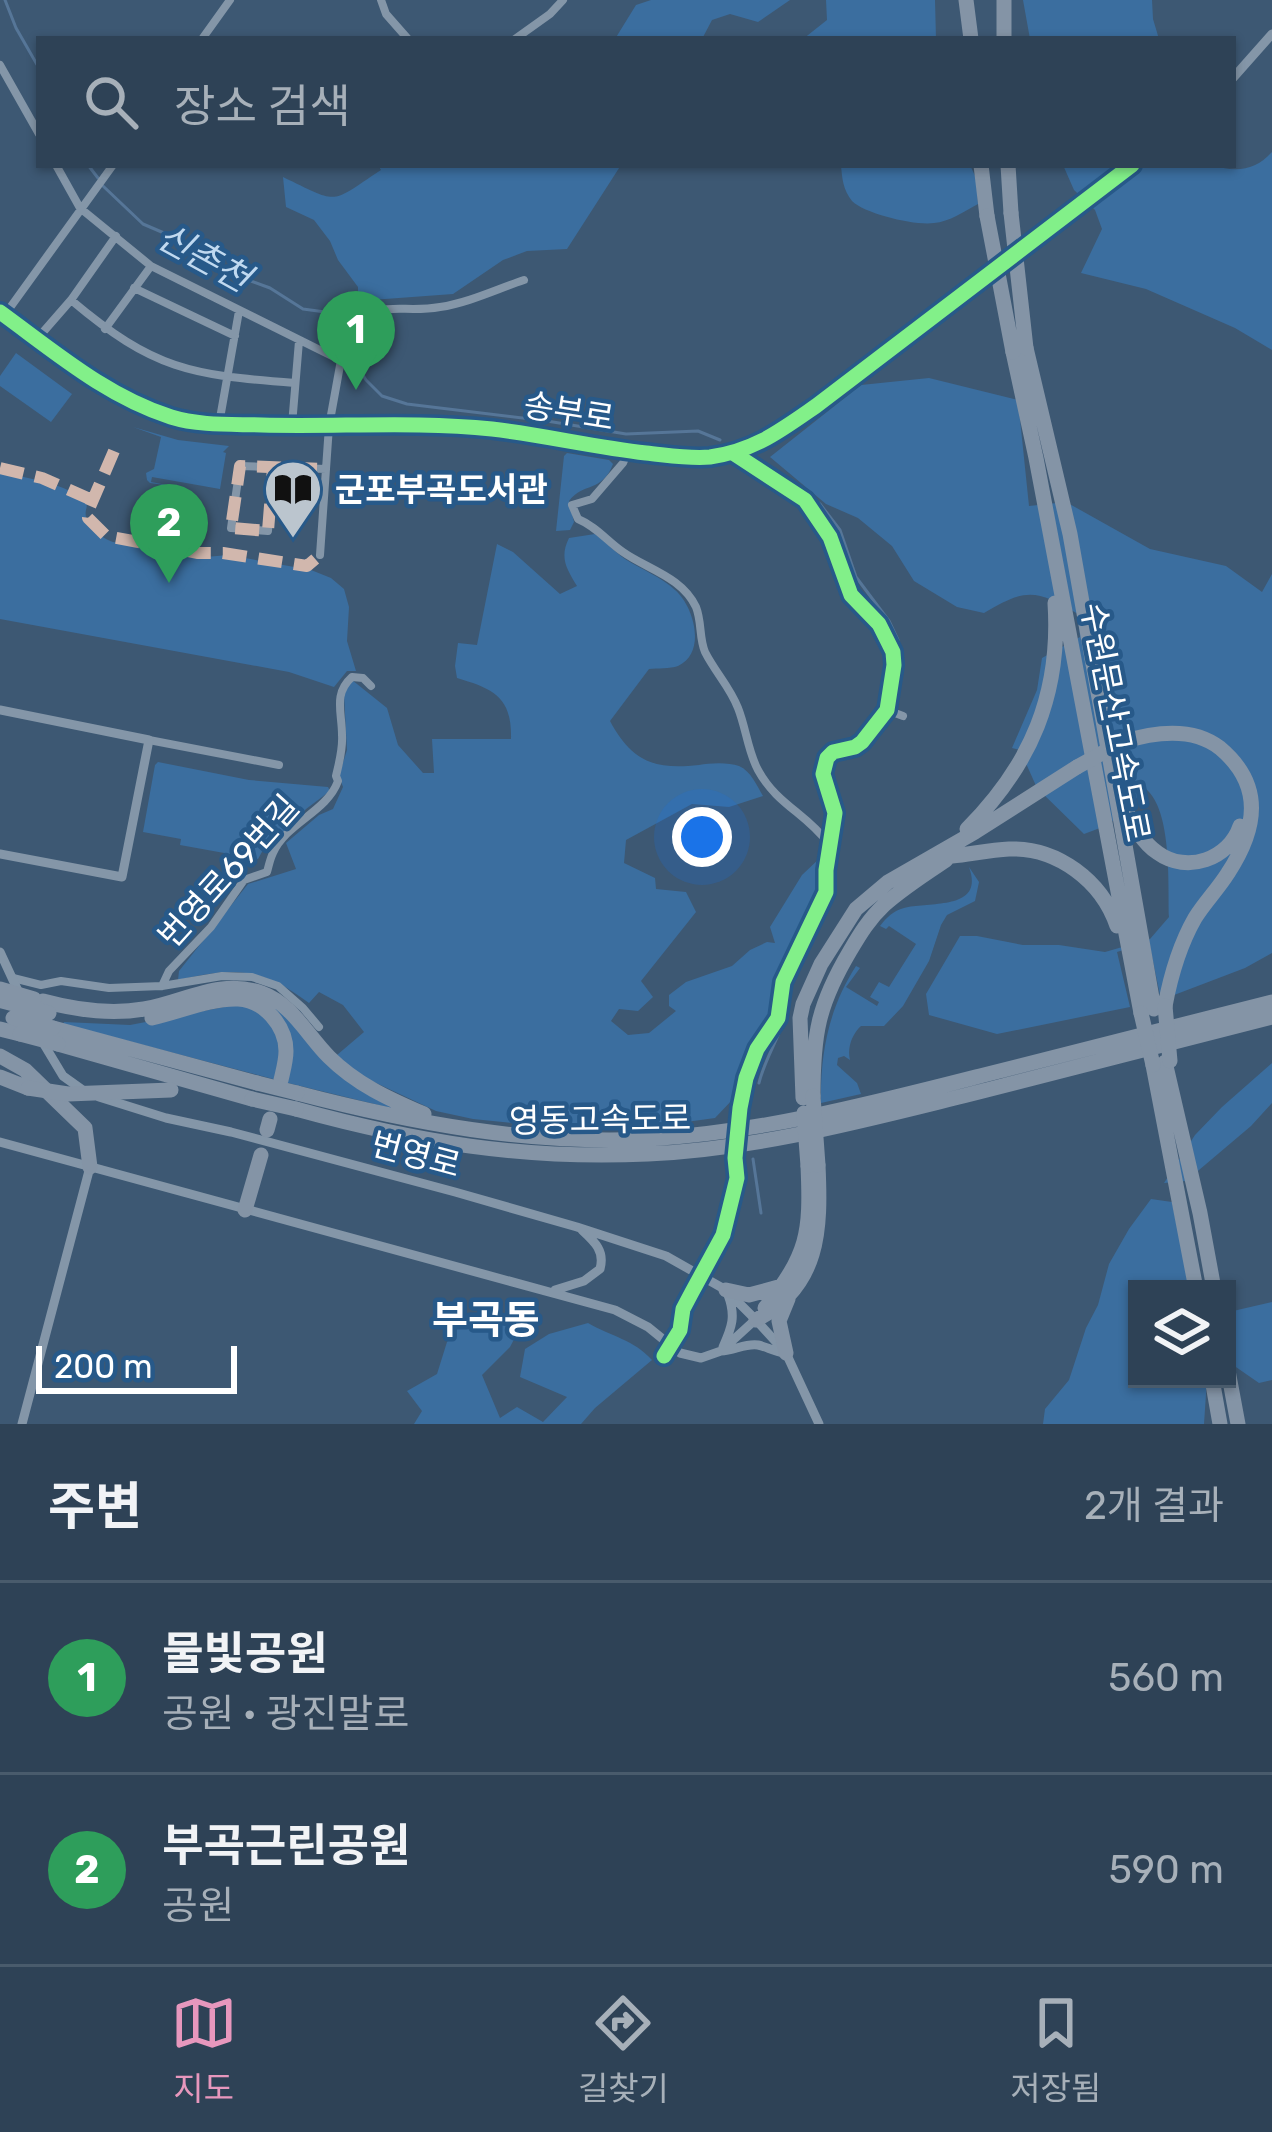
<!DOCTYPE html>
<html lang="ko">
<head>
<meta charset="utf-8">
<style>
  body { margin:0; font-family:Rubik,"Noto Sans KR",sans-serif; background:#36495c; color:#f1f3f6 }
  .controls { position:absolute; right:36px; bottom:36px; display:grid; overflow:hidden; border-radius:0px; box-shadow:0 3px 9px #0004 }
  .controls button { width:108px; height:108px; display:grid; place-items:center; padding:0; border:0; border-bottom:3px solid #495b6c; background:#2e4256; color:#f1f3f6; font:60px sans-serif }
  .scale { position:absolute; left:36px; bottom:30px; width:201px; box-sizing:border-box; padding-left:12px; border:6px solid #fff; border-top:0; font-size:33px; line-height:42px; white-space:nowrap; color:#fff; -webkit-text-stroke:9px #275989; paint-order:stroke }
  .you { position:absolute; left:702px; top:837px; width:42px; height:42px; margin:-30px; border:9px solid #fff; border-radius:50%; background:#1a73e8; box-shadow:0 0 0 18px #1a73e833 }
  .badge { display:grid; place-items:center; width:78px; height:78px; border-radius:50%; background:#e797bd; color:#fff; font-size:39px; font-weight:700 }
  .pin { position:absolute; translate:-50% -99px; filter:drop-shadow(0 3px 6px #0008) }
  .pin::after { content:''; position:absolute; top:63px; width:42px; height:36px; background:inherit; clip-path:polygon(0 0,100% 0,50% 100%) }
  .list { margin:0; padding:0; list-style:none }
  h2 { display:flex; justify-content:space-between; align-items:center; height:156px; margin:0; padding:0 48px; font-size:51px }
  h2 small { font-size:39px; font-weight:400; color:#a7b0b9 }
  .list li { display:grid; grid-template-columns:78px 1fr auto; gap:36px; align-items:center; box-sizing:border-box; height:192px; padding:0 48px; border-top:3px solid #495b6c }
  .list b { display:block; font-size:45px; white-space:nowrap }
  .list p { margin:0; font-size:39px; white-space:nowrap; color:#a7b0b9 }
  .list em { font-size:39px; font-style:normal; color:#a7b0b9 }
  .icon { flex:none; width:66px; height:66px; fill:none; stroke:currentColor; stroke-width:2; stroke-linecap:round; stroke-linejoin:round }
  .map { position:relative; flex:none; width:1272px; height:1424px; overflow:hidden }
  .search { position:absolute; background:#2e4256; box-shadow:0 3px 9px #0004; left:36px; right:36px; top:36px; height:132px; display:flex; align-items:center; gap:30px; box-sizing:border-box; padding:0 42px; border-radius:0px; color:#a7b0b9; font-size:45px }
  .sheet { height:540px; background:#2e4256 }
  nav { display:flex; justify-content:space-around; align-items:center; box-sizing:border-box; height:168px; border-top:3px solid #495b6c; background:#2e4256; font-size:33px; color:#a7b0b9 }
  nav a { display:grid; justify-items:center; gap:6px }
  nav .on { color:#e797bd }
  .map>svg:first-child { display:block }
  .green { fill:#3b6e9f }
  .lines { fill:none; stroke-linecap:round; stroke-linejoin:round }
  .stream { stroke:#567698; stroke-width:3 }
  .minor-tunnel { stroke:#5a7188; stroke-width:8; stroke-dasharray:8 4; stroke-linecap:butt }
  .tertiary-tunnel { stroke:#5a7188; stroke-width:9; stroke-dasharray:9 4.5; stroke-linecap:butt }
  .minor { stroke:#8496a8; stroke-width:8 }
  .tertiary { stroke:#8496a8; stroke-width:9 }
  .motorway { stroke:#8494a6; stroke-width:15 }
  .motorway-bridge { stroke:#8494a6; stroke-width:15 }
  .quiet { stroke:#d1b7ad; stroke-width:12; stroke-dasharray:24 12; stroke-linecap:butt }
  .cycleway-casing { stroke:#275989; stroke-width:22 }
  .cycleway { stroke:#82f089; stroke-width:15 }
  .labels { text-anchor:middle; stroke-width:9; stroke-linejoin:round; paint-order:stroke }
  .street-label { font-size:33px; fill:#fff; stroke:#275989 }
  .poi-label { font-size:33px; font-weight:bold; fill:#fff; stroke:#275989; text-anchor:start }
  .water-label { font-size:36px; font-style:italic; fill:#c0d9f0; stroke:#275989 }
  .quarter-label { font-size:39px; font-weight:bold; fill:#fff; stroke:#275989 }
</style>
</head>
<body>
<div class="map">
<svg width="1272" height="1424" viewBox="0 0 1272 1424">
  <rect width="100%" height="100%" fill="#3d5873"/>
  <path class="green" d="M651 0H790L758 22 730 14 712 20 702 39H615L636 5Z
    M826 0H935L936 39H803L827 20Z
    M1023 0H1152L1153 19 1159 39H1030Z
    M1272 152V350L1235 328 1146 289 1081 273 1102 229 1095 210 1074 190 1063 165H1210C1235 172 1254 172 1272 152Z
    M378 165H621L567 249 527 251 503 260 453 294 358 301V287L338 260 330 241 314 220 286 207 283 177C341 205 329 204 381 170Z
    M841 165H970L976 178 978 204C965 211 949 222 934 223 916 226 865 214 852 201 843 190 842 178 841 165Z
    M16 353 72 394 51 422 0 386V376Z
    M929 378 1018 400 1029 506 1066 502 1150 549 1226 566 1262 592 1272 574V953L1245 968 1161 1000 1149 942 1117 952 1130 1007 997 1034 929 1015 926 994 960 936H977L1023 945H1059L1105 952 1150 939 1169 917C1168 883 1172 811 1146 789L1108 825 1084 834 1037 788 1020 750 1012 748 1037 690 1042 658 1080 637 1078 614C1036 589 1026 588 984 613L957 607 914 581 892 546 858 518 826 504 770 457 861 385Z
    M133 427 178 440 229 446 223 452 226 453 220 489 152 477 151 482 178 487 150 483 147 480 146 473 154 469 161 437Z
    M567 453 609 460 613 464C602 493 583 482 569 501L574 522 570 530 556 531 564 456Z
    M0 472C24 478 63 482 82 499 91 507 84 507 86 517 88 529 102 538 113 542L206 557 228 555 311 570 331 578 344 589 349 607 347 641 356 671H347L334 687 289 672 0 619Z
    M595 534C606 542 615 552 625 559 641 569 661 577 675 590 694 606 707 653 678 666 670 669 657 668 649 669L610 721C632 762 655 770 699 765 710 763 728 762 739 766 751 771 757 786 763 796L729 807 692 804 626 840 624 863 655 878 656 889 686 892 696 912 641 981 653 997 638 1011 619 1009 611 1021 628 1035 649 1033 676 1011 669 1006V995L686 982 732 966 750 950 767 942 775 943 770 927 802 875 820 858 821 891 790 959 776 979 773 1016 752 1047 734 1098 715 1118 650 1127 580 1130 473 1119 436 1111 359 1075 337 1055 364 1032 343 1005 319 992 309 1003C261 967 235 967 178 980L179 971 248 884 296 869 286 843 319 815 333 809 343 787 339 775 347 750 344 694 352 680 387 708 398 745 423 773H434L432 739H511C512 697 494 689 457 678L455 666 458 643 477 645 497 544 513 552 560 594 577 586C567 569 559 558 569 538Z
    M158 762 249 780 328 787 330 791 306 809 273 845 263 850 258 859 180 845 181 839 143 832 155 765Z
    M969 867 979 882 975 901 947 915 941 925 929 961 903 1006 884 1026H861C852 1034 847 1048 850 1060L844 1056 838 1058 837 1065 857 1083 861 1094 821 1103C820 1053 829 1008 856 966L860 968 846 987 877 1006 879 1002 870 997 879 982 889 987 916 944 889 926 886 929 880 926C887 917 893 911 904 908 930 901 985 911 969 867Z
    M265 1000 277 1007 395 1109 284 1082 289 1063Z
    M240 1004 262 1014 281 1039 277 1080 63 1024 64 1022 130 1025Z
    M1272 1063V1103L1251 1126 1186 1181 1164 1183 1195 1135 1222 1107Z
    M1151 1199 1172 1202 1190 1289H1137V1379H1207L1204 1424H1043L1045 1409 1069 1380 1086 1328 1098 1305 1109 1264 1129 1229Z
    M1272 1302V1380L1259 1383 1233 1365 1227 1334V1310L1233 1311Z
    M468 1315 520 1328 510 1347 482 1375 500 1418 517 1407 543 1422 567 1397 520 1377 525 1349 549 1334 588 1323C612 1337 633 1339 652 1360L595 1408 581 1424H414L422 1411 407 1391 437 1374 447 1342Z"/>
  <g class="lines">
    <path class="stream" d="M5 0 16 28 39 68
      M88 165 98 178
      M103 186 143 224 178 239 215 268 270 288 303 309 340 314 344 329
      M348 344 351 356 366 380 382 396 407 404 547 421 626 434 698 431 720 440
      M761 462 820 504 840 530 856 577 889 621 898 640 896 705 873 740 859 749
      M830 759 850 752
      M826 767 838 810
      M759 1083C765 1058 780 1037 786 1013 789 1000 787 988 793 976 808 942 837 911 830 872
      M753 1159 761 1213"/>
    <path class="minor-tunnel" d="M692 1292 713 1254
      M664 1356 680 1330"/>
    <path class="tertiary-tunnel" d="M1078 205 1132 165"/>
    <path class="minor" d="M381 0 386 14 408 39
      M202 39 230 0
      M515 39 550 14 563 0
      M0 65 39 134
      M56 165 80 208 151 266 340 360
      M134 288 235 336
      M71 300C154 370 190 375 295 383
      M4 316 113 165
      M105 329 151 266
      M37 339 71 300 116 236
      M219 424 239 311
      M292 425 299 341
      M628 451 623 463 592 499 572 505 578 519C597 527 606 540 623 552 647 569 682 577 696 607 702 622 699 638 705 652 715 672 730 687 738 708 746 728 748 752 758 770 777 805 806 813 828 843
      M733 453 805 500 830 537 851 595 879 624 893 652 894 665 887 710 862 742 855 747 833 752 827 758 823 774 835 813 826 870V892L783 982 778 1018 757 1049 740 1108
      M273 468 268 531 231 528 240 466 326 469
      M320 555 329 426 347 327C384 298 400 314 440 307 468 303 497 289 524 280
      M887 710 903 716
      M149 740 279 765
      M13 978 41 985 61 981 109 988 162 986 222 976 252 977 278 986 303 1008 319 1027
      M162 986 169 971 211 927 244 880 267 872C269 865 270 859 273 853 286 823 327 812 338 781L336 776C339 763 343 749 342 735 342 712 333 694 352 677L363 678 371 686
      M713 1254C729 1224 737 1192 735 1158
      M680 1330 683 1309 692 1292"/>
    <path class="tertiary" d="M1233 78 1272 34
      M0 312 103 386 134 404 177 419 210 423 345 427 428 424 493 429 628 451 703 458 733 453 764 442 816 406 1078 205
      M0 710 149 740 122 877 0 854
      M0 952 19 993
      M42 1041 63 1076 84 1091
      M99 1097 166 1118 231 1132 455 1192 577 1227 666 1256 726 1290 756 1320 786 1353 819 1424
      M0 1142 615 1310 648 1327 680 1353 701 1358 721 1351 755 1320
      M555 1290 584 1281 600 1269C605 1251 595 1242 582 1230
      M723 1347C732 1327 736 1316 728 1295
      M721 1351C734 1351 745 1343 758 1345 767 1347 775 1352 785 1353
      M22 1424 90 1167"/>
    <path class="motorway" d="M966 0 971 39
      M1004 0V39
      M981 165 987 216
      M1008 165 1011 213
      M1026 348 1070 534 1154 1009
      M1013 352 1036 458 1141 1013
      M1122 742C1154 732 1192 726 1220 748 1264 785 1257 829 1228 873 1218 889 1205 902 1195 918 1179 946 1171 974 1165 1006
      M1123 804C1132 822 1141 842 1158 853 1187 874 1229 859 1240 826
      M967 829C1031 765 1061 694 1055 603
      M952 856C971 854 990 850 1009 849 1057 847 1102 881 1117 926
      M43 1001C76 1010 109 1015 144 1009 185 1002 219 978 262 993 292 1004 307 1035 329 1057 356 1084 389 1099 424 1114
      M152 1018C179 1012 211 998 238 999 264 1000 286 1026 286 1051 286 1061 283 1071 281 1080
      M53 1028 257 1083
      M0 1029 20 1034
      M58 1044 252 1099
      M0 1056 25 1070 85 1128 90 1167
      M1165 1062 1200 1213 1214 1289
      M1153 1065 1196 1289
      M0 1077 28 1088
      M297 1093C412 1123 529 1145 649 1139 762 1132 870 1104 980 1076 1077 1051 1174 1026 1272 1002
      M813 1096C813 1034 818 1005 850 951 860 934 869 919 884 905 903 888 925 874 946 860
      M803 1098 800 1018 803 1004 821 964 856 909 888 882 975 832 1077 767
      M296 1109C416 1142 523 1160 648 1154 758 1149 865 1120 971 1094 1071 1068 1172 1043 1272 1017
      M267 1130 270 1119
      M245 1210 261 1155
      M726 1290 749 1295 782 1286
      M765 1308C808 1254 811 1234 808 1166
      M756 1320C820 1286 821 1230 818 1165
      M786 1353 779 1321 788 1299
      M1227 1365 1238 1424
      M1212 1379 1220 1424"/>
    <path class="motorway-bridge" d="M1011 213 1026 348
      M987 216 1013 352
      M1077 767 1122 742
      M0 989 34 999
      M2 1001 49 1013
      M1165 1006 1170 1061
      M1141 1013 1153 1065
      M13 1018 53 1028
      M20 1034 58 1044
      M257 1083 297 1093
      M28 1088 68 1094 171 1090
      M813 1096 818 1165
      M252 1099 296 1109
      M804 1113 808 1166"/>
    <path class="quiet" d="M114 451 89 509 88 518 106 536 198 553H223L307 566 320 555
      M0 468 42 478 92 500
      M273 468 268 531 231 528 240 466 326 469"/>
    <g class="cycleway-casing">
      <path id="cycleway" d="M0 312C55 352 106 396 171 417 200 426 233 424 262 425 339 427 416 421 492 429 543 435 594 447 646 453 667 455 689 459 710 457 754 451 780 431 816 406L1132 165
        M664 1356 680 1330 683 1309 692 1292 723 1235 737 1178 735 1158 740 1108 746 1078 757 1049 778 1018 783 982 826 892V870L835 813 823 774 827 758 833 752 855 747 862 742 887 710 894 665 893 652 879 624 851 595 830 537 805 500 733 453"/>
    </g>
    <use href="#cycleway" class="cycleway"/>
  </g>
  <defs>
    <g id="library-pin" transform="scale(3)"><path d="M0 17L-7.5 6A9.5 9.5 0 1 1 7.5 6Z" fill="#bbc5ce" stroke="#275989"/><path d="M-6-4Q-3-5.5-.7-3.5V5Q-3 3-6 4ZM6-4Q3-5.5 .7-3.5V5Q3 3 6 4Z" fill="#111"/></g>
  </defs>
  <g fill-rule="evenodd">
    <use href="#library-pin" x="293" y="489"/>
  </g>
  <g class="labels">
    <g class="street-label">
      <text transform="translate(569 411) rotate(9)" y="12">송부로</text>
      <text transform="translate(1116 722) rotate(79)" y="12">수원문산고속도로</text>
      <text transform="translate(228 871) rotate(-48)" y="12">번영로69번길</text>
      <text transform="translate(600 1119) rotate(-1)" y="12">영동고속도로</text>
      <text transform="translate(416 1154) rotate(15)" y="12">번영로</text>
    </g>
    <g class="poi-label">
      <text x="335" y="501">군포부곡도서관</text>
    </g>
    <g class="water-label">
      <text transform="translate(204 257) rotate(29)" y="13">신촌천</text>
    </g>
    <g class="quarter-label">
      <text x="486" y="1333">부곡동</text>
    </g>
  </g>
</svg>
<div class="controls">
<button><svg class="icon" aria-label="layers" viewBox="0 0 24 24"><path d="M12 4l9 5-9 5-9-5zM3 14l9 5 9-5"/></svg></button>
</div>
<div class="scale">200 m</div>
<div class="you"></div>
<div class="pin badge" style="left:356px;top:390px;background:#2e9e5b">1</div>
<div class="pin badge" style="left:169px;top:583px;background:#2e9e5b">2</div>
<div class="search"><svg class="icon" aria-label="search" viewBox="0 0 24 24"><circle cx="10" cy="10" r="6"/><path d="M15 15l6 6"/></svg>장소 검색</div>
</div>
<section class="sheet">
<h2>주변<small>2개 결과</small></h2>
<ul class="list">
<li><span class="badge" style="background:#2e9e5b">1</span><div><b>물빛공원</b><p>공원 · 광진말로</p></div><em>560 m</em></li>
<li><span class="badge" style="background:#2e9e5b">2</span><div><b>부곡근린공원</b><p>공원</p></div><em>590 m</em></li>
</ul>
</section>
<nav>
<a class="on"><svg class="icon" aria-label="map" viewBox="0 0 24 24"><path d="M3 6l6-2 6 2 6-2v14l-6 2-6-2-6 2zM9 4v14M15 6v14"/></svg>지도</a>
<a><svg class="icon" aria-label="directions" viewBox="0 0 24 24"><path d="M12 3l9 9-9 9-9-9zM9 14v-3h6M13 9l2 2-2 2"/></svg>길찾기</a>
<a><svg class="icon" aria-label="saved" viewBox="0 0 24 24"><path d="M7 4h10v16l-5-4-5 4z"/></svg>저장됨</a>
</nav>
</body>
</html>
